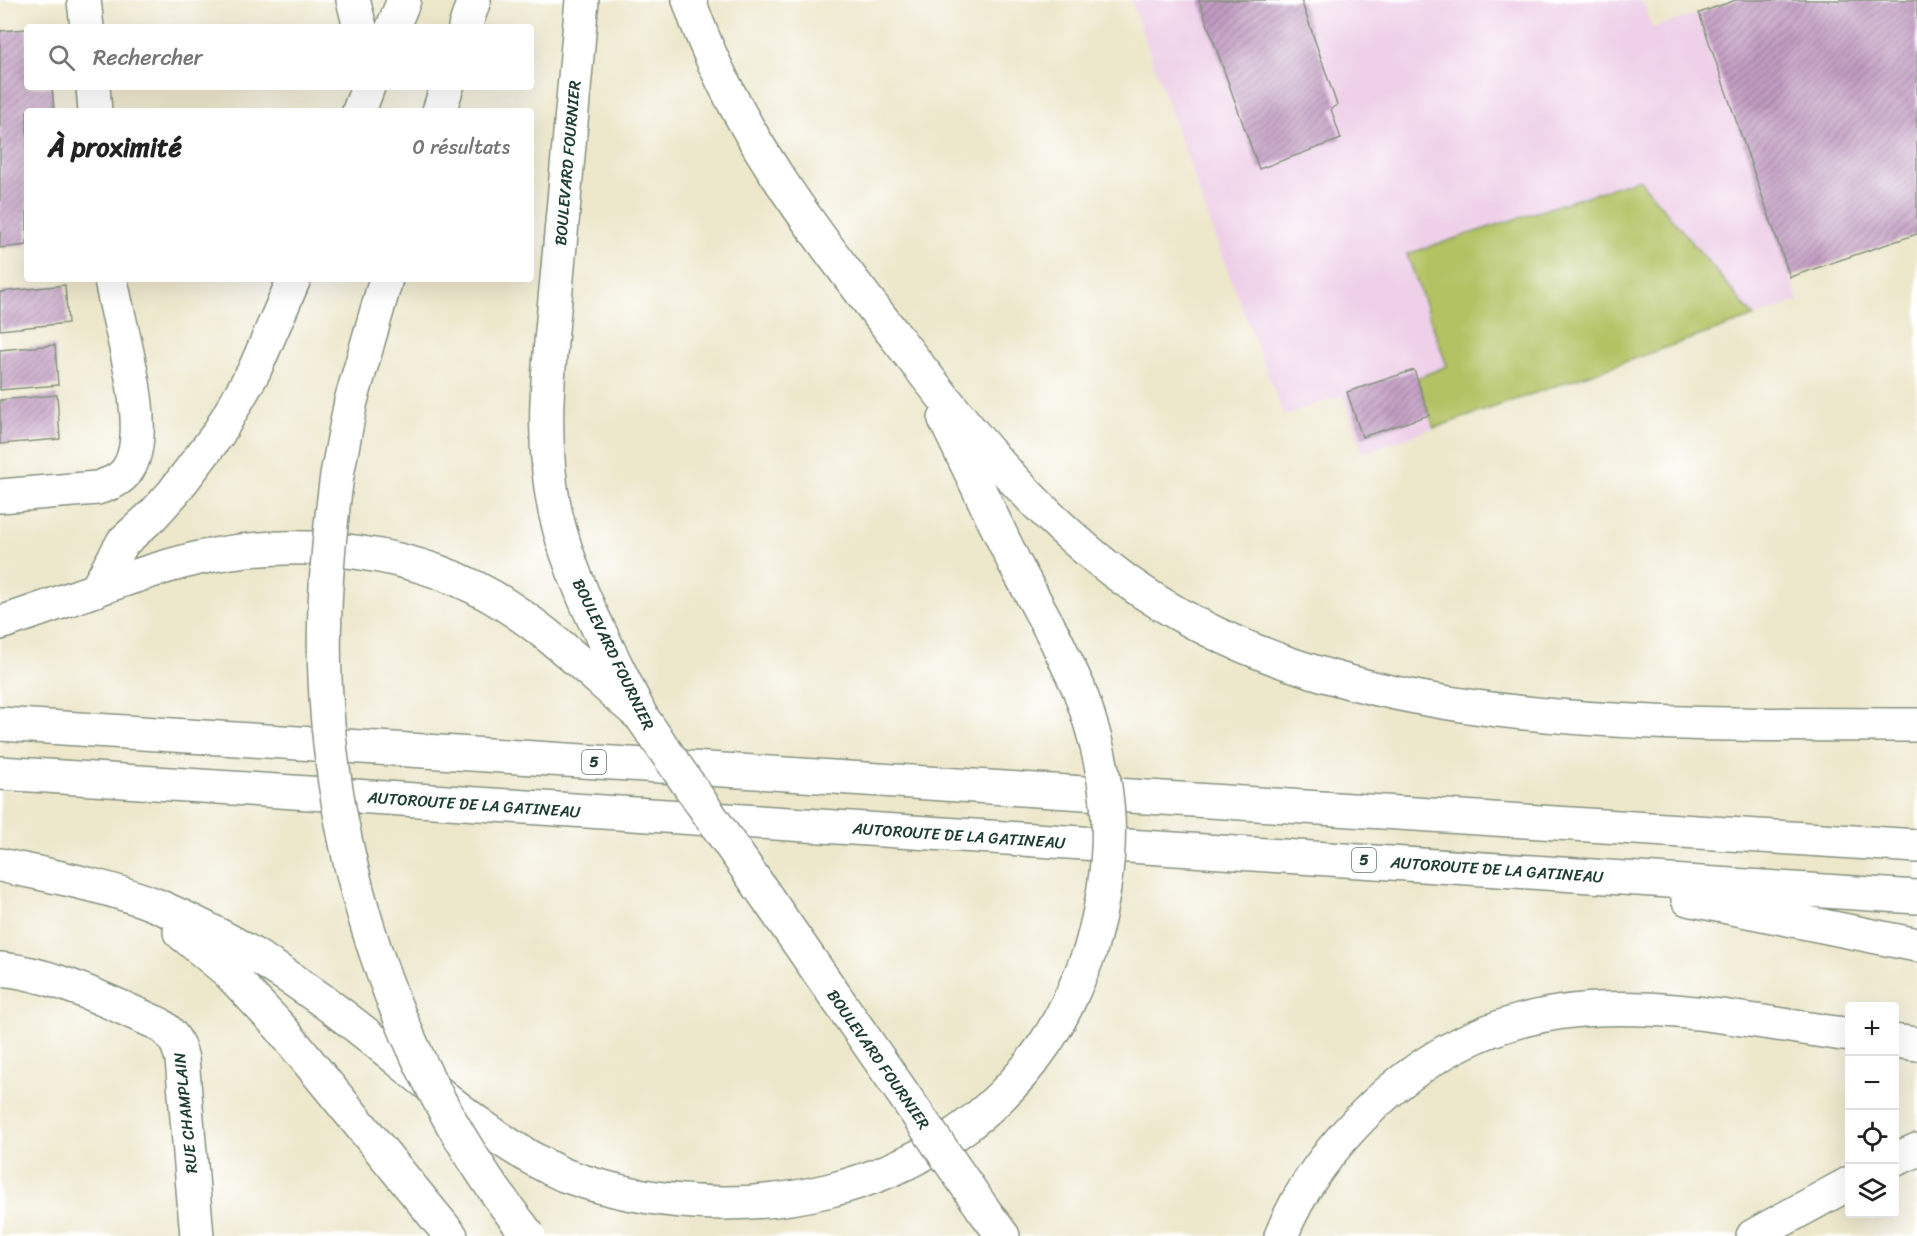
<!DOCTYPE html>
<html lang="fr">
<head>
<meta charset="utf-8">
<style>
  body { margin:0; font-family:Sriracha,sans-serif; background:#f6f6f6; color:#222 }
  .controls { position:absolute; right:18px; bottom:18px; display:grid; overflow:hidden; border-radius:6px; box-shadow:0 6px 24px #0002 }
  .controls button { width:54px; height:54px; display:grid; place-items:center; padding:0; border:0; border-bottom:2px solid #e0e0e0; background:#fff; color:#222; font:30px sans-serif }
  .list { margin:0; padding:0; list-style:none }
  h2 { display:flex; justify-content:space-between; align-items:center; height:78px; margin:0; padding:0 24px; font-size:26px }
  h2 small { font-size:20px; font-weight:400; color:#767676 }
  .icon { flex:none; width:33px; height:33px; fill:none; stroke:currentColor; stroke-width:2; stroke-linecap:round; stroke-linejoin:round }
  .map { position:relative; flex:none; width:1917px; height:1236px; overflow:hidden }
  .search { position:absolute; background:#fff; box-shadow:0 6px 24px #0002; left:24px; top:24px; width:510px; height:66px; display:flex; align-items:center; gap:15px; box-sizing:border-box; padding:0 21px; border-radius:6px; color:#767676; font-size:22px }
  .panel { position:absolute; background:#fff; box-shadow:0 6px 24px #0002; left:24px; top:108px; width:510px; height:174px; border-radius:6px }
  .map>svg:first-child { display:block }
  .built { fill:#eed0e8 }
  .garden { fill:#b3c264; stroke:#69804c; stroke-width:1.5 }
  .building { fill:url(#building-hatch) }
  .lines { fill:none; stroke-linecap:round; stroke-linejoin:round }
  .minor-casing { stroke:#869280; stroke-width:36 }
  .major-casing { stroke:#869280; stroke-width:36 }
  .highway-casing { stroke:#869280; stroke-width:36 }
  .minor { stroke:#fff; stroke-width:33 }
  .major { stroke:#fff; stroke-width:33 }
  .highway { stroke:#fff; stroke-width:33 }
  .major-bridge-casing { stroke:#869280; stroke-width:36; stroke-linecap:butt }
  .highway-bridge-casing { stroke:#869280; stroke-width:36; stroke-linecap:butt }
  .major-bridge { stroke:#fff; stroke-width:33 }
  .highway-bridge { stroke:#fff; stroke-width:33 }
  .labels { text-anchor:middle; stroke-width:4.5; stroke-linejoin:round; paint-order:stroke }
  .shield { fill:#fff; stroke:#627771; stroke-width:1.5 }
  .shield-label { font-size:15px; font-weight:bold; fill:#1f3d34 }
  .street-label { font-size:16px; fill:#1f3d34; stroke:#fff }
</style>
</head>
<body>
<div class="map">
<svg width="1917" height="1236" viewBox="0 0 1917 1236">
  <defs>
    <pattern id="building-hatch" width="6" height="6" patternUnits="userSpaceOnUse" patternTransform="scale(1.5)"><rect width="6" height="6" fill="#c19bc1"/><path d="M-1 1l2-2M0 6l6-6M5 7l2-2" fill="none" stroke="#9c809e"/></pattern>
  </defs>
  <rect width="100%" height="100%" fill="#fff"/>
  <filter id="ink" filterUnits="userSpaceOnUse"><feTurbulence type="fractalNoise" baseFrequency=".0167" numOctaves="2"/><feDisplacementMap in="SourceGraphic" scale="12" xChannelSelector="R" yChannelSelector="G"/><feConvolveMatrix kernelMatrix="1 2 1 2 8 2 1 2 1" color-interpolation-filters="sRGB"/></filter>
  <filter id="wash" filterUnits="userSpaceOnUse"><feTurbulence type="fractalNoise" baseFrequency=".008" numOctaves="4" result="noise"/><feDisplacementMap in="SourceGraphic" scale="24" xChannelSelector="R" yChannelSelector="G"/><feGaussianBlur stdDeviation="1.35" result="paint"/><feColorMatrix in="noise" values="0 0 0 0 0 0 0 0 0 0 0 0 0 0 0 0 0 1.4 0 .05"/><feComposite in="paint" operator="in"/></filter>
  <g filter="url(#wash)">
    <rect width="100%" height="100%" fill="#ede7cb"/>
    <path class="built" d="M1131 0H1642L1652 28 1699 13 1798 301 1363 453 1343 395 1284 416 1223 259Z"/>
    <path class="garden" d="M1639 179 1754 317 1434 428 1417 378 1447 366 1407 254Z"/>
    <g id="blocks">
      <path class="building" d="M1199 0H1301L1337 105 1331 109 1341 139 1259 169Z
        M1736 0H1917V234L1790 277 1699 13Z
        M27 29V87H52L54 111H27V245L0 248V31Z
        M65 285 68 323 0 330V292Z
        M55 345 58 385 0 390V350Z
        M1414 370 1429 415 1362 437 1347 392Z
        M57 395 60 439 0 444V400Z"/>
    </g>
  </g>
  <g filter="url(#ink)">
    <use href="#blocks" fill-opacity="0" stroke="#869280" stroke-width="1.5"/>
    <g class="lines">
      <g class="minor-casing">
        <path id="minor" d="M84 0 87 27
          M93 87 95 111
          M0 496 97 488C110 484 121 480 128 469 154 429 118 325 111 279
          M0 969C56 974 108 1002 159 1024 173 1034 178 1043 182 1059L197 1236"/>
      </g>
      <g class="major-casing">
        <path id="major" d="M582 0C574 89 566 178 558 267 551 348 538 431 555 511 571 583 609 649 641 716
          M465 27 474 0
          M439 111 447 87
          M337 475 351 401 386 279
          M983 1209 1003 1236"/>
      </g>
      <g class="highway-casing">
        <path id="highway" d="M353 0 360 27
          M689 0C731 126 815 233 896 337 964 425 1034 514 1125 580 1345 738 1658 723 1917 725
          M393 27 404 0
          M359 111 368 87
          M945 419 1014 562 1056 640 1079 689
          M96 590 123 542 153 515 173 493 218 434 254 371 294 279
          M0 623C66 602 131 574 199 558 298 536 421 549 507 606 555 637 597 679 641 716
          M0 724 1917 846
          M0 773 1917 897
          M0 865C52 876 108 886 158 906 225 934 290 975 347 1019 418 1073 483 1138 564 1175 734 1236 938 1199 1044 1045 1064 1016 1077 984 1090 951
          M1688 899 1917 945
          M180 932 227 971 280 1027 451 1236
          M1894 1041 1917 1044
          M1894 1160 1917 1150
          M1281 1236C1301 1185 1336 1141 1375 1104 1523 967 1672 1010 1850 1035
          M1753 1236 1850 1183"/>
      </g>
      <use href="#minor" class="minor"/>
      <use href="#major" class="major"/>
      <use href="#highway" class="highway"/>
      <g class="major-bridge-casing">
        <path id="major-bridge" d="M337 475C328 542 322 611 325 679 334 878 403 1080 529 1236
          M641 716 983 1209"/>
      </g>
      <g class="highway-bridge-casing">
        <path id="highway-bridge" d="M1079 689C1114 784 1118 853 1090 951"/>
      </g>
      <use href="#major-bridge" class="major-bridge"/>
      <use href="#highway-bridge" class="highway-bridge"/>
    </g>
  </g>
  <g class="labels">
    <g class="shield">
      <rect x="582" y="750" width="24" height="24" rx="4.5"/>
      <rect x="1352" y="848" width="24" height="24" rx="4.5"/>
    </g>
    <g class="shield-label">
      <text x="594" y="767">5</text>
      <text x="1364" y="865">5</text>
    </g>
    <g class="street-label">
      <text transform="translate(567 163) rotate(-85)" y="6">BOULEVARD FOURNIER</text>
      <text transform="translate(614 654) rotate(64)" y="6">BOULEVARD FOURNIER</text>
      <text transform="translate(474 804) rotate(4)" y="6">AUTOROUTE DE LA GATINEAU</text>
      <text transform="translate(959 835) rotate(4)" y="6">AUTOROUTE DE LA GATINEAU</text>
      <text transform="translate(1497 869) rotate(4)" y="6">AUTOROUTE DE LA GATINEAU</text>
      <text transform="translate(879 1059) rotate(55)" y="6">BOULEVARD FOURNIER</text>
      <text transform="translate(185 1113) rotate(-96)" y="6">RUE CHAMPLAIN</text>
    </g>
  </g>
</svg>
<div class="controls">
<button>+</button>
<button>−</button>
<button><svg class="icon" aria-label="locate" viewBox="0 0 24 24"><circle cx="12" cy="12" r="6"/><path d="M12 2v4M12 18v4M2 12h4M18 12h4"/></svg></button>
<button><svg class="icon" aria-label="layers" viewBox="0 0 24 24"><path d="M12 4l9 5-9 5-9-5zM3 14l9 5 9-5"/></svg></button>
</div>
<div class="search"><svg class="icon" aria-label="search" viewBox="0 0 24 24"><circle cx="10" cy="10" r="6"/><path d="M15 15l6 6"/></svg>Rechercher</div>
<section class="panel">
<h2>À proximité<small>0 résultats</small></h2>
<ul class="list">
</ul>
</section>
</div>
</body>
</html>
